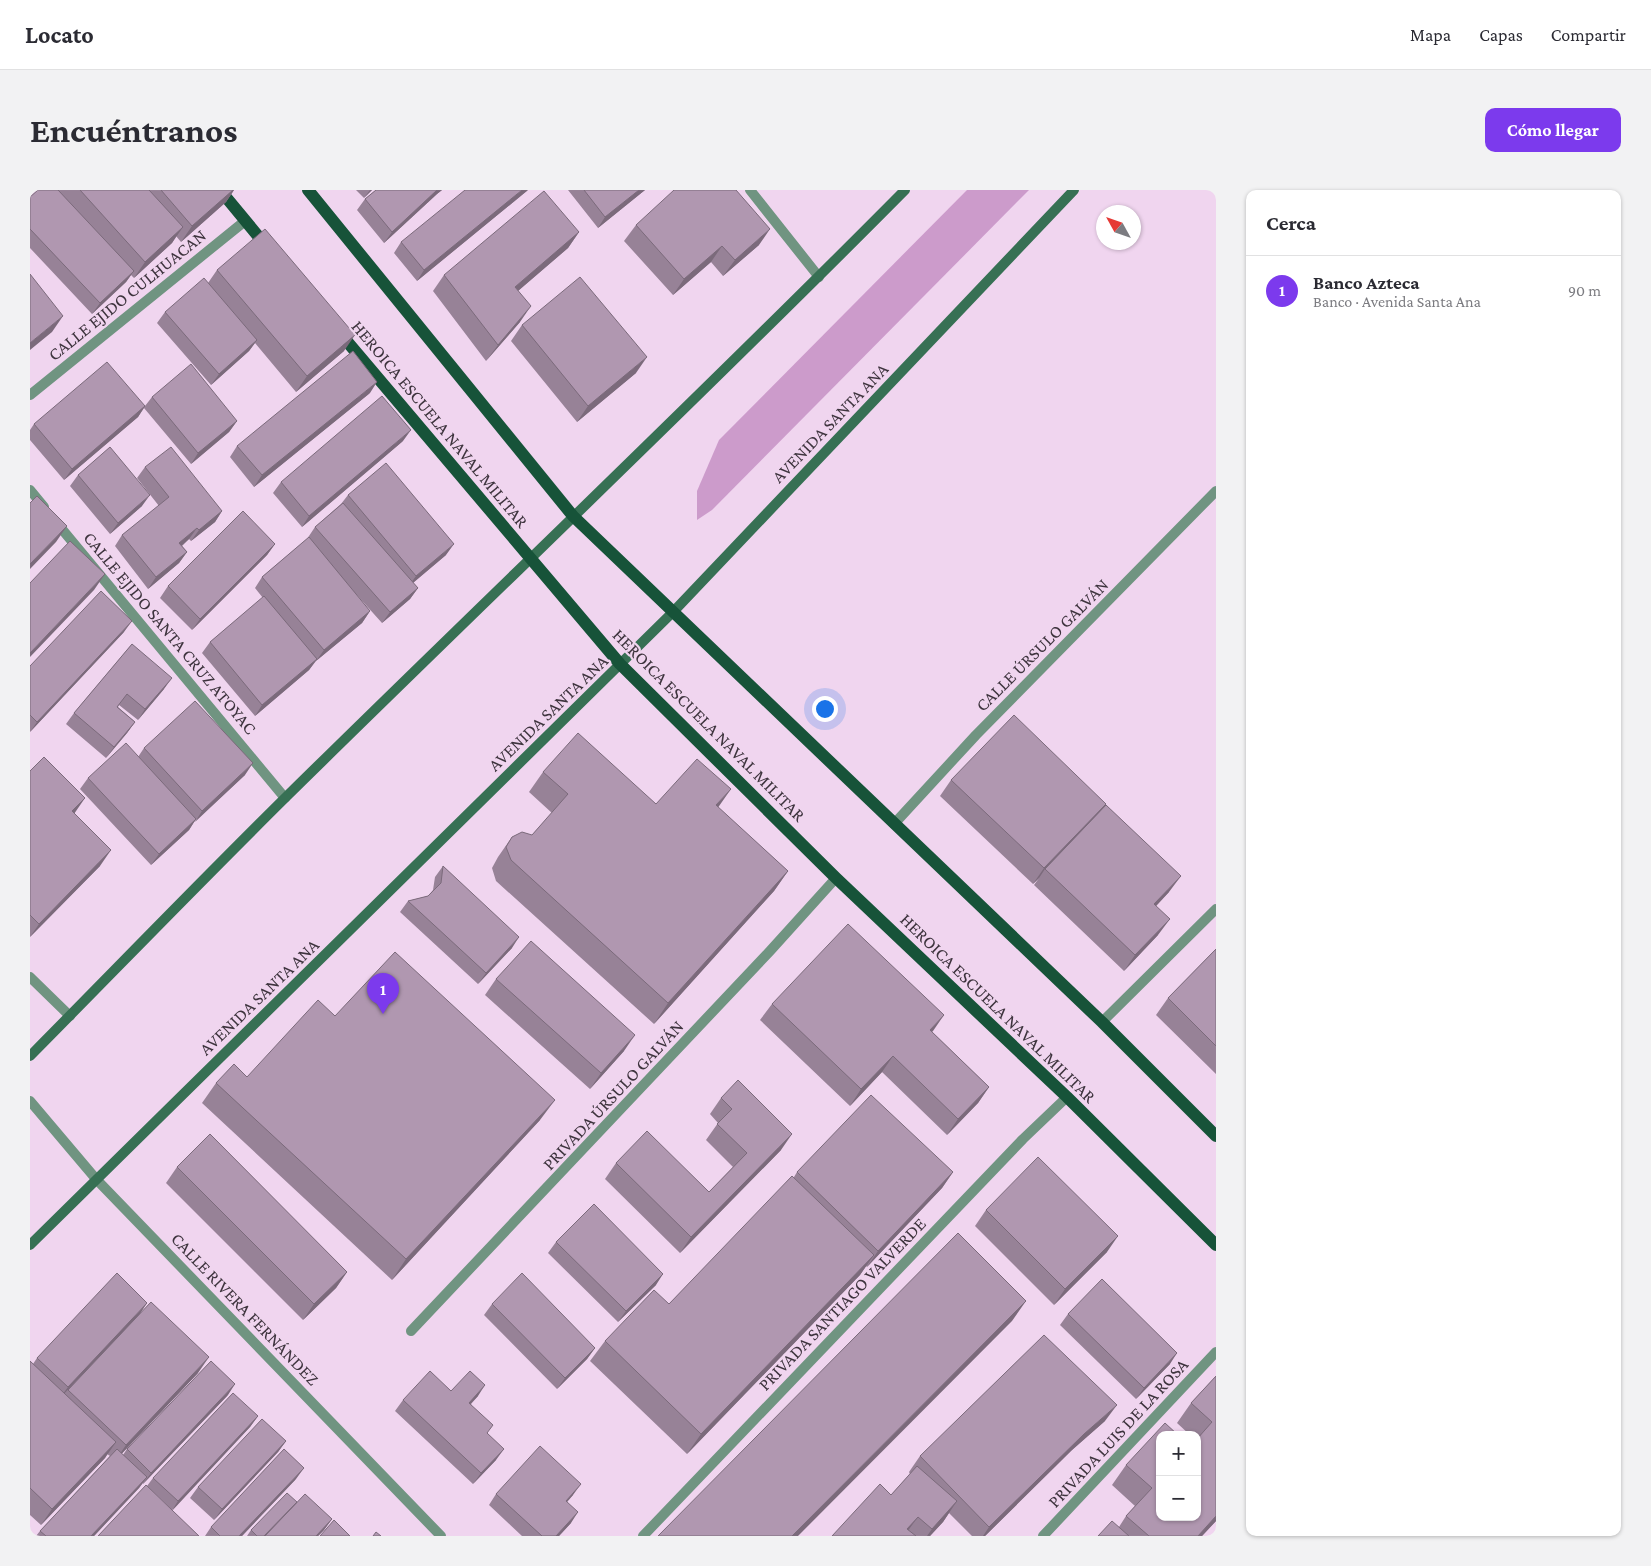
<!DOCTYPE html>
<html lang="es">
<head>
<meta charset="utf-8">
<style>
  body { margin:0; font-family:"Crimson Pro",serif; background:#f2f2f3; color:#2b2b33 }
  .controls { position:absolute; right:15px; bottom:15px; display:grid; overflow:hidden; border-radius:10px; box-shadow:0 1px 4px #0004 }
  .controls button { width:45px; height:45px; display:grid; place-items:center; padding:0; border:0; border-bottom:1px solid #e1e1e2; background:#fff; color:#2b2b33; font:25px sans-serif }
  .compass { position:absolute; left:1066px; top:15px; width:45px; height:45px; border-radius:50%; background:#fff; box-shadow:0 1px 4px #0004; rotate:310deg }
  .you { position:absolute; left:794px; top:518px; width:18px; height:18px; margin:-12px; border:4px solid #fff; border-radius:50%; background:#1a73e8; box-shadow:0 0 0 8px #1a73e833 }
  .badge { display:grid; place-items:center; width:32px; height:32px; border-radius:50%; background:#7c3aed; color:#fff; font-size:16px; font-weight:700 }
  .pin { position:absolute; translate:-50% -41px; filter:drop-shadow(0 1px 2px #0008) }
  .pin::after { content:''; position:absolute; top:26px; width:18px; height:15px; background:inherit; clip-path:polygon(0 0,100% 0,50% 100%) }
  .list { margin:0; padding:0; list-style:none }
  h2 { display:flex; justify-content:space-between; align-items:center; height:65px; margin:0; padding:0 20px; font-size:21px }
  h2 small { font-size:16px; font-weight:400; color:#7c7c81 }
  .list li { display:grid; grid-template-columns:32px 1fr auto; gap:15px; align-items:center; box-sizing:border-box; height:70px; padding:0 20px; border-top:1px solid #e1e1e2 }
  .list b { display:block; font-size:19px; white-space:nowrap }
  .list p { margin:0; font-size:16px; white-space:nowrap; color:#7c7c81 }
  .list em { font-size:16px; font-style:normal; color:#7c7c81 }
  .map { position:relative; flex:none; width:1186px; height:1346px; overflow:hidden; border-radius:10px }
  header { display:flex; align-items:center; gap:30px; box-sizing:border-box; height:70px; padding:0 25px; background:#fff; border-bottom:1px solid #e1e1e2 }
  header strong { font-size:24px }
  nav { display:flex; gap:28px; margin-inline-start:auto; font-size:18px }
  .intro { display:flex; align-items:center; justify-content:space-between; box-sizing:border-box; height:120px; padding:0 30px }
  h1 { margin:0; font-size:35px }
  .button { padding:12px 22px; border-radius:10px; background:#7c3aed; color:#fff; font-size:18px; font-weight:700 }
  main { display:flex; gap:30px; padding:0 30px }
  aside { flex:1; background:#fff; border-radius:10px; box-shadow:0 1px 4px #0004 }
  .map>svg:first-child { display:block }
  .green { fill:#cc9bcb }
  .lines { fill:none; stroke-linecap:round; stroke-linejoin:round }
  .minor { stroke:#709481; stroke-width:10 }
  .secondary { stroke:#377054; stroke-width:10 }
  .primary { stroke:#175339; stroke-width:12 }
  .wall { fill:#978297 }
  .shaded-wall { fill:#7b6a7b }
  .building { fill:#b097b0; stroke:#7b6a7b }
  .labels { text-anchor:middle; stroke-width:4.5; stroke-linejoin:round; paint-order:stroke }
  .street-label { font-size:18px; fill:#3e343e; stroke:#f0d5ef }
</style>
</head>
<body>
<header>
<strong>Locato</strong>
<nav><a>Mapa</a><a>Capas</a><a>Compartir</a></nav>
</header>
<div class="intro"><h1>Encuéntranos</h1><a class="button">Cómo llegar</a></div>
<main>
<div class="map">
<svg width="1186" height="1346" viewBox="0 0 1186 1346">
  <rect width="100%" height="100%" fill="#f0d5ef"/>
  <path class="green" d="M937 0H999L682 320 667 330V301L689 250Z"/>
  <g class="lines">
    <path class="minor" d="M720 0 789 87
      M0 205 215 31
      M0 300 14 317
      M26 332 255 608
      M864 634 946 545 1186 301
      M0 787 40 826
      M1072 832 1186 719
      M0 911 66 989 411 1346
      M381 1141 740 761 806 688
      M613 1346 993 949 1037 907
      M1013 1346 1186 1162"/>
    <path class="secondary" d="M0 866C86 779 170 692 257 606 462 404 672 205 875 0
      M0 1055 644 421 1044 0"/>
    <path class="primary" d="M190 0 238 58
      M278 0 543 326 1072 832 1186 946
      M309 142 590 474 806 688 1037 907 1186 1055"/>
  </g>
  <path class="wall" d="M8 0H204L196 12 151 52 146 46 142 53 104 88 101 85 96 92 62 124 0 58V7Z
    M326 0H342L334 8Z
    M346 0H412L407 4 354 53 327 20 335 9Z
    M498 0 387 91 364 63 371 52Z
    M538 0H615L568 38Z
    M606 35 729 55 693 86 681 72 643 105 594 51Z
    M549 42 538 58 488 101 490 132 456 171 403 101 414 85Z
    M187 80 314 161 266 202 225 153 219 161 181 195 127 133 135 122 178 93Z
    M492 135 606 183 547 232 481 151Z
    M340 203 224 297 200 267 207 256Z
    M122 207 207 231 199 242 161 274 114 218 108 227 34 290 0 250V240L4 234 115 216Z
    M373 251 272 337 243 303 251 292Z
    M115 277 192 321 185 332 161 351 159 349 152 356 157 362 149 373 118 399 85 356 92 345 129 316 107 288Z
    M48 285 112 316 80 344 40 296Z
    M318 305 416 365 383 393 388 398 380 409 352 433 317 394 340 421 332 433 286 471 279 480 225 526 172 463 180 452 233 408 225 398 232 387 277 349 285 337 311 314Z
    M245 354 237 365 162 440 130 408 138 396Z
    M94 442 0 542V476Z
    M102 454 134 499 108 530 89 515 88 517 105 532 97 543 76 568 36 534 44 523Z
    M114 558 215 585 164 632 159 640 121 675 50 599 58 588 108 567Z
    M0 581 44 623 70 676 0 747Z
    M513 582 626 614 688 618 758 681 744 701 624 834 466 691 462 678 468 667 482 647 502 645 522 623 499 602Z
    M921 590 1076 614 1071 621 1139 702 1126 716 1128 745 1094 781 1004 695 1009 688 1003 694 910 606Z
    M413 676 482 758 448 794 370 722 378 711 398 706 403 700 405 687Z
    M1186 759V884L1126 825 1138 808Z
    M466 789 594 861 560 899 455 805Z
    M742 814 902 842 959 897 948 913 917 945 852 882 820 916 730 830Z
    M305 826 510 930 362 1090 172 913 186 893 217 887Z
    M691 908 751 960 650 1063 575 989 586 973 679 1002 703 977 676 950 688 933 680 924Z
    M147 977 317 1082 306 1098 273 1130 136 993Z
    M767 982H923L912 998 837 1077 836 1076 830 1085 657 1264 560 1171 575 1151 639 1114 764 987Z
    M956 1020 1077 1062 1024 1115 945 1036Z
    M526 1052 626 1095 588 1132 518 1063Z
    M462 1114 565 1158 557 1169 527 1199 454 1125Z
    M110 1124 35 1204 38 1200 168 1183 91 1264 93 1265 97 1259 198 1205 113 1294V1293L109 1298 64 1346H6L10 1341 80 1266 77 1264 75 1268 11 1335 0 1325V1171L3 1174 7 1168Z
    M1038 1124 1140 1174 1106 1209 1030 1135Z
    M1186 1186V1331L1172 1346H1068L1089 1337 1096 1326 1105 1316 1082 1295 1096 1275 1167 1327V1245H1160L1147 1233 1161 1213Z
    M421 1201 448 1206 441 1214 458 1244 466 1270 443 1294 365 1221 373 1210Z
    M228 1226 220 1237 142 1320 117 1296 123 1288Z
    M1075 1231 1042 1260 955 1346H942L919 1323 913 1332 900 1346H802L861 1305 880 1284 879 1282 890 1266Z
    M256 1251 248 1262 184 1330 160 1308 168 1297Z
    M266 1289 212 1346H175L181 1337Z
    M466 1304 543 1305 537 1312 541 1333 529 1346H492L459 1315Z
    M267 1312 302 1329 294 1340 288 1346H217L221 1340Z"/>
  <path class="shaded-wall" d="M203 0H204L196 12 151 52 162 36Z
    M340 0H342L334 8Z
    M407 0H412L407 4 354 53 362 42Z
    M492 0H498L387 91 394 80Z
    M609 0H615L568 38 575 27Z
    M153 37 142 53 104 88 115 72Z
    M740 39 729 55 693 86 705 70Z
    M549 42 538 58 474 113 485 97Z
    M692 56 681 72 643 105 654 89Z
    M104 81 96 92 62 124 70 113Z
    M501 116 490 132 456 171 468 155Z
    M33 126 22 142 0 160V153Z
    M325 145 314 161 266 202 277 186Z
    M227 150 219 161 181 195 189 184Z
    M617 167 606 183 547 232 558 216Z
    M347 192 340 203 224 297 232 285Z
    M115 216 108 227 34 290 42 279Z
    M207 231 199 242 161 274 168 263Z
    M381 240 373 251 272 337 279 326Z
    M120 305 112 316 80 344 88 333Z
    M192 321 185 332 161 351 169 340Z
    M37 336 26 352 0 379V374Z
    M167 338 159 349 142 364 149 353Z
    M245 354 237 365 162 440 170 429Z
    M424 354 416 365 378 397 386 386Z
    M157 362 149 373 118 399 126 387Z
    M75 384 64 400 0 467V463Z
    M388 398 380 409 352 433 360 422Z
    M340 421 332 433 286 471 294 460Z
    M102 431 94 442 0 542 7 532Z
    M287 469 279 480 225 526 232 515Z
    M142 488 134 499 108 530 115 519Z
    M105 532 97 543 76 568 84 557Z
    M223 573 215 585 165 632 172 621Z
    M701 599 687 619 686 615Z
    M55 608 44 624 42 621Z
    M1076 614 1064 630 1015 679 1009 688 1003 694 1014 678Z
    M166 629 159 640 121 675 129 664Z
    M81 660 70 676 0 747 9 734Z
    M758 681 744 701 624 834 638 813Z
    M1151 686 1139 702 1113 730 1124 714Z
    M1140 729 1128 745 1094 781 1105 765Z
    M489 747 482 758 448 794 456 783Z
    M914 825 903 841 888 856 900 840Z
    M605 845 594 861 560 899 571 883Z
    M863 866 852 882 820 916 831 899Z
    M959 897 948 913 917 945 928 929Z
    M525 910 510 930 362 1090 376 1069Z
    M762 944 751 960 650 1063 661 1047Z
    M923 982 912 998 837 1077 848 1061Z
    M1088 1046 1077 1062 1024 1115 1035 1099Z
    M844 1065 830 1085 657 1264 671 1244Z
    M317 1082 306 1098 273 1130 284 1114Z
    M633 1084 626 1095 588 1132 596 1121Z
    M996 1111 982 1131 768 1346H762Z
    M117 1113 110 1124 30 1208 38 1197Z
    M565 1158 557 1169 527 1199 535 1188Z
    M1147 1163 1140 1174 1106 1209 1114 1198Z
    M179 1167 168 1183 85 1271 96 1255Z
    M205 1194 198 1205 113 1294 121 1283Z
    M455 1195 448 1206 431 1224 439 1213Z
    M1087 1215 1075 1231 1042 1260 955 1346H953L959 1337 1054 1244Z
    M228 1226 220 1237 141 1322 148 1311Z
    M256 1251 248 1262 184 1330 192 1319Z
    M86 1252 75 1268 11 1335 22 1319Z
    M474 1259 466 1270 443 1294 451 1283Z
    M274 1278 266 1289 212 1346H209Z
    M117 1287 109 1298 64 1346H61Z
    M551 1294 543 1305 528 1322 536 1311Z
    M927 1311 913 1332 900 1346H897L902 1339Z
    M548 1322 541 1333 529 1346H526Z
    M1186 1326V1331L1172 1346H1168Z
    M888 1327 874 1346 877 1339Z
    M302 1329 294 1340 288 1346H286Z"/>
  <path class="building" d="M8 0H28L104 81 70 113 0 39V7Z
    M50 0H119L153 37 115 72Z
    M131 0H203L162 36Z
    M346 0H407L362 42 335 9Z
    M435 0H492L394 80 371 52Z
    M554 0H609L575 27Z
    M644 0H706L740 39 705 70 692 56 654 89 606 35Z
    M514 1 549 42 485 97 501 116 468 155 414 85Z
    M235 39 325 145 277 186 187 80Z
    M0 84 33 126 0 153Z
    M550 87 617 167 558 216 492 135Z
    M174 88 227 150 189 184 135 122Z
    M323 161 347 192 232 285 207 256Z
    M77 172 115 216 42 279 4 234Z
    M161 174 207 231 168 263 122 207Z
    M352 206 381 240 279 326 251 292Z
    M80 257 120 305 88 333 48 285Z
    M141 257 192 321 169 340 167 338 149 353 157 362 126 387 92 345 139 307 115 277Z
    M356 273 424 354 386 386 318 305Z
    M7 306 37 336 0 374V313Z
    M313 313 388 398 360 422 285 337Z
    M213 321 245 354 170 429 138 396Z
    M279 347 340 421 294 460 232 387Z
    M40 351 75 384 0 463V393Z
    M71 401 102 431 7 532 0 525V476Z
    M234 406 287 469 232 515 180 452Z
    M102 454 142 488 115 519 97 504 87 517 105 532 84 557 44 523Z
    M165 511 223 573 172 621 114 558Z
    M984 525 1076 614 1014 678 921 590Z
    M548 543 626 614 667 569 701 599 686 615 758 681 638 813 481 670 476 657 482 647 492 642 502 645 538 604 513 582Z
    M96 553 166 629 129 664 58 588Z
    M14 567 55 608 42 621 81 660 9 734 0 725V581Z
    M1076 615 1151 686 1124 714 1140 729 1105 765 1015 679Z
    M413 676 489 747 456 783 378 711 398 706 411 693Z
    M818 734 914 825 900 840 959 897 928 929 863 866 831 899 742 814Z
    M501 751 605 845 571 883 466 789Z
    M1186 759V856L1138 808Z
    M365 762 525 910 376 1069 186 893 204 874 217 887 288 810 305 826Z
    M708 890 762 944 661 1047 586 973 617 941 679 1002 717 963 687 934 702 919 691 908Z
    M841 905 923 982 848 1061 767 982Z
    M180 944 317 1082 284 1114 147 977Z
    M1008 967 1088 1046 1035 1099 956 1020Z
    M762 986 844 1065 671 1244 575 1151 624 1100 639 1114Z
    M564 1014 633 1084 596 1121 526 1052Z
    M928 1043 996 1111 762 1346H628Z
    M87 1083 117 1113 38 1197 7 1168Z
    M492 1083 565 1158 535 1188 462 1114Z
    M1072 1089 1147 1163 1114 1198 1038 1124Z
    M121 1112 179 1167 96 1255 38 1200Z
    M1014 1145 1087 1215 1054 1244 959 1337 890 1266Z
    M0 1171 86 1252 22 1319 0 1298Z
    M181 1171 205 1194 121 1283 97 1259Z
    M400 1181 421 1201 440 1181 455 1195 439 1213 463 1235 457 1243 474 1259 451 1283 373 1210Z
    M1186 1186V1326L1168 1346H1119L1096 1326 1122 1298 1096 1275 1135 1233 1148 1245H1130V1327H1167V1249L1182 1232 1161 1213Z
    M203 1203 228 1226 148 1311 123 1288Z
    M232 1229 256 1251 192 1319 168 1297Z
    M510 1256 551 1294 536 1311 548 1322 526 1346H512L466 1304Z
    M87 1259 117 1287 61 1346H16L10 1341Z
    M254 1259 274 1278 209 1346H190L181 1337Z
    M887 1276 927 1311 902 1339 888 1327 877 1339 886 1346H802L850 1294 861 1305Z
    M116 1295 169 1346H68Z
    M257 1303 267 1312 234 1346H227L221 1340Z
    M275 1304 302 1329 286 1346H235Z
    M304 1330 320 1346H290Z
    M1082 1331 1099 1346H1068Z
    M346 1342 351 1346H343Z"/>
  <g class="labels">
    <g class="street-label">
      <text transform="translate(97 105) rotate(-39)" y="6">CALLE EJIDO CULHUACAN</text>
      <text transform="translate(800 233) rotate(-46)" y="6">AVENIDA SANTA ANA</text>
      <text transform="translate(410 234) rotate(50)" y="6">HEROICA ESCUELA NAVAL MILITAR</text>
      <text transform="translate(140 443) rotate(50)" y="6">CALLE EJIDO SANTA CRUZ ATOYAC</text>
      <text transform="translate(1012 455) rotate(-45)" y="6">CALLE ÚRSULO GALVÁN</text>
      <text transform="translate(518 523) rotate(-44)" y="6">AVENIDA SANTA ANA</text>
      <text transform="translate(679 535) rotate(45)" y="6">HEROICA ESCUELA NAVAL MILITAR</text>
      <text transform="translate(229 807) rotate(-44)" y="6">AVENIDA SANTA ANA</text>
      <text transform="translate(968 818) rotate(44)" y="6">HEROICA ESCUELA NAVAL MILITAR</text>
      <text transform="translate(583 905) rotate(-47)" y="6">PRIVADA ÚRSULO GALVÁN</text>
      <text transform="translate(812 1114) rotate(-46)" y="6">PRIVADA SANTIAGO VALVERDE</text>
      <text transform="translate(215 1119) rotate(46)" y="6">CALLE RIVERA FERNÁNDEZ</text>
      <text transform="translate(1088 1243) rotate(-47)" y="6">PRIVADA LUIS DE LA ROSA</text>
    </g>
  </g>
</svg>
<div class="controls">
<button>+</button>
<button>−</button>
</div>
<svg class="compass" viewBox="-18 -18 36 36"><path d="M0-13l5 13h-10z" fill="#e53935"/><path d="M0 13l5-13h-10z" fill="#7c7c81"/></svg>
<div class="you"></div>
<div class="pin badge" style="left:353px;top:824px">1</div>
</div>
<aside>
<h2>Cerca<small></small></h2>
<ul class="list">
<li><span class="badge">1</span><div><b>Banco Azteca</b><p>Banco · Avenida Santa Ana</p></div><em>90 m</em></li>
</ul>
</aside>
</main>
</body>
</html>
